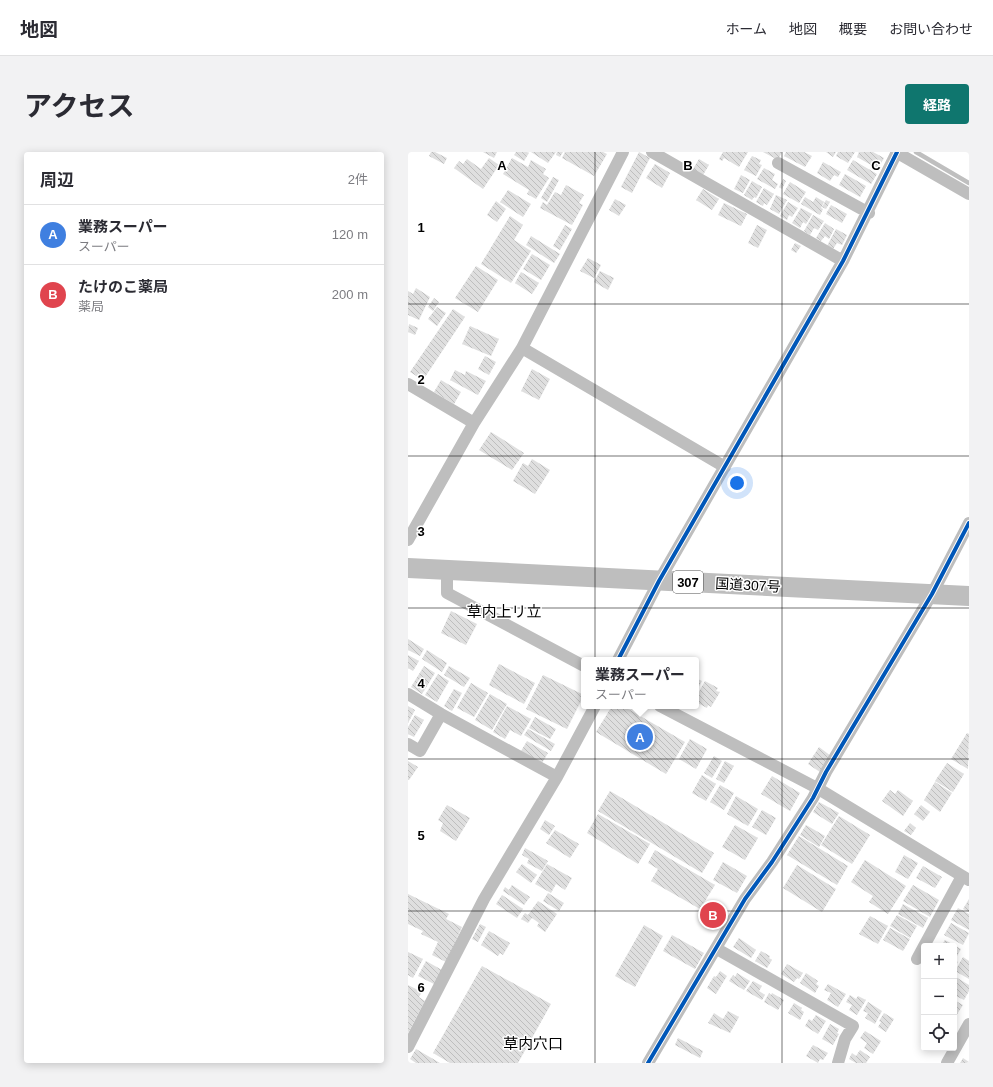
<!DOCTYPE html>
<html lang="ja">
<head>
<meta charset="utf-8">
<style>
  body { margin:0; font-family:Helvetica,"Noto Sans JP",sans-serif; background:#f2f2f3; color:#2b2b33 }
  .controls { position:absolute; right:12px; bottom:12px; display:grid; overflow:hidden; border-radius:4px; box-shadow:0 2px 10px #0003 }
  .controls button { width:36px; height:36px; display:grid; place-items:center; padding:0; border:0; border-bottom:1px solid #e1e1e2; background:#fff; color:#2b2b33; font:20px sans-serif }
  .you { position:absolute; left:329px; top:331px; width:14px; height:14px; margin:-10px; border:3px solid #fff; border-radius:50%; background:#1a73e8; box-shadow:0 0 0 6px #1a73e833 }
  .badge { display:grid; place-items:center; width:26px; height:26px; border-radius:50%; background:#0f766e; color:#fff; font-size:13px; font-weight:700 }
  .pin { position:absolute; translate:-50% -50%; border:2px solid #fff; box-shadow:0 1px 4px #0006 }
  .popup { position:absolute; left:173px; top:505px; width:118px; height:52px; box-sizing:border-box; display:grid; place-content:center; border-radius:4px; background:#fff; filter:drop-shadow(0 1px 3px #0005); font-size:13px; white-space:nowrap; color:#7c7c81 }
  .popup b { font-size:15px; color:#2b2b33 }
  .popup::after { content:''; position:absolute; left:50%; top:100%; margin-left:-8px; border:8px solid transparent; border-top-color:#fff }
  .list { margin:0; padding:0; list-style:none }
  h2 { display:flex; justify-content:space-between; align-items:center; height:52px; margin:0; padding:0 16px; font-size:17px }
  h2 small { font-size:13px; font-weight:400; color:#7c7c81 }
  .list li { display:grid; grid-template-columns:26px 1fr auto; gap:12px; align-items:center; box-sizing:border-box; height:60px; padding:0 16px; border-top:1px solid #e1e1e2 }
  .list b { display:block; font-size:15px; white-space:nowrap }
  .list p { margin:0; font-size:13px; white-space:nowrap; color:#7c7c81 }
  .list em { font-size:13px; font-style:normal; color:#7c7c81 }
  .icon { flex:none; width:22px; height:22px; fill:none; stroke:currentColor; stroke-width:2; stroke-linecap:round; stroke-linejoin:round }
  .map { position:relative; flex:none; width:561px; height:911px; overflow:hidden; border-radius:4px }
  header { display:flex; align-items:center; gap:24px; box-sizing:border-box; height:56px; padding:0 20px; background:#fff; border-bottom:1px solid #e1e1e2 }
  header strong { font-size:19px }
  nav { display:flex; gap:22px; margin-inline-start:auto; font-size:14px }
  .intro { display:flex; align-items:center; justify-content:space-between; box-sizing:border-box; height:96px; padding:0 24px }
  h1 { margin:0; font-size:28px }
  .button { padding:10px 18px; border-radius:4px; background:#0f766e; color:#fff; font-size:14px; font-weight:700 }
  main { display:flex; gap:24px; padding:0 24px }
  aside { flex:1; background:#fff; border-radius:4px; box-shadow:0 2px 10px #0003 }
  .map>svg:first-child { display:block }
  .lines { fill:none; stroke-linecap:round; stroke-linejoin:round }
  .stream { stroke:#bfbfbf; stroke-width:4.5 }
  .building { fill:url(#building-back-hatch) }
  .minor { stroke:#bebebe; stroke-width:12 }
  .trunk { stroke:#bebebe; stroke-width:20 }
  .cycleway-casing { stroke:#fff; stroke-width:6 }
  .cycleway { stroke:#0057b8; stroke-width:4 }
  .grid { fill:none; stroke:#000; stroke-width:1; stroke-opacity:0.55 }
  .labels { text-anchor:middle; stroke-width:3; stroke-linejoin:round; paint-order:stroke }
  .shield { fill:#fff; stroke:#4c4c4c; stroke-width:1 }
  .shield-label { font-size:13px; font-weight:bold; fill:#000 }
  .street-label { font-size:14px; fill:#000; stroke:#fff }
  .neighbourhood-label { font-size:15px; fill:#000; stroke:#fff }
  .grid-label { font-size:13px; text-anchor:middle; font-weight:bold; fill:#000; stroke:#fff; stroke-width:3; stroke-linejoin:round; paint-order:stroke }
</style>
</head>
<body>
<header>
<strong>地図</strong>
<nav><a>ホーム</a><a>地図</a><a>概要</a><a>お問い合わせ</a></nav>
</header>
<div class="intro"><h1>アクセス</h1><a class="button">経路</a></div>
<main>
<aside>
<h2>周辺<small>2件</small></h2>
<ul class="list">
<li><span class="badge" style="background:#3f7fe0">A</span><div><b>業務スーパー</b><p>スーパー</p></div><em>120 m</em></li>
<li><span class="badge" style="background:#e0444e">B</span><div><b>たけのこ薬局</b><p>薬局</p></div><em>200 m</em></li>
</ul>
</aside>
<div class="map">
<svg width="561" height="911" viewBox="0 0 561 911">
  <defs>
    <pattern id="building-back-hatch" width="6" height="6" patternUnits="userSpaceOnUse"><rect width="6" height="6" fill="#dfdfdf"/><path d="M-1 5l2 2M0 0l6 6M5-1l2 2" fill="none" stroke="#bebebe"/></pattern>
  </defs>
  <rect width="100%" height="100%" fill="#fff"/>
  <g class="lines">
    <path class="stream" d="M508 0 561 31"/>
  </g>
  <path class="building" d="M23 0H27L39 6 36 12 21 4Z
    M75 0H89L86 6Z
    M108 0H119L121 1 116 9 106 3Z
    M123 0H148L140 11Z
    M149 0H155L152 5 148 3Z
    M157 0H195L199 2 186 24 154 6Z
    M231 0 242 6 224 41 213 35Z
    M315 0H340L331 15 316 6 314 9 311 7Z
    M355 0H374L370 8Z
    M378 0H396L404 4 397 15 376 4Z
    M418 0H428L425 5Z
    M430 0H447L440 11 428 4Z
    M451 0H465L476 6 470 17 449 5Z
    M344 4 353 8 351 12 354 13 348 24 336 18Z
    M81 6 91 13 75 37 46 16 51 9 55 12 59 7 73 17Z
    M104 6 120 15 123 8 138 17 135 22 141 26 128 47 119 42 121 38 95 22Z
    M291 7 301 13 295 23 285 17Z
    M445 8 469 22 463 32 439 18Z
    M415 10 433 20 430 25 426 23 422 29 409 21Z
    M247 12 262 21 254 36 238 26Z
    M356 16 367 22 364 28 370 32 367 37 349 27Z
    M437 22 458 34 452 45 431 33Z
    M333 23 342 28 335 41 326 37Z
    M145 25 151 28 139 50 133 46Z
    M375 27 378 29 374 37 371 35Z
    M344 29 354 35 348 46 346 45 344 48 336 43Z
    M382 30 398 40 391 51 375 42Z
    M158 33 176 43 171 51 175 53 164 73 132 56 135 50 139 53 147 40 153 43Z
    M356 36 366 42 359 53 356 51 355 54 348 50Z
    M295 37 311 47 304 58 288 48Z
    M100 38 123 52 115 65 92 50Z
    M368 43 379 48 371 62 362 57Z
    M397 45 405 50 408 45 416 50 413 56 415 57 412 63 393 52Z
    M207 47 218 53 211 64 201 58Z
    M418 48 422 50 418 57 414 55Z
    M88 49 98 57 89 70 79 63Z
    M380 50 390 56 384 65 381 63 379 68 372 64Z
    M316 51 339 62 333 74 310 63Z
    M423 53 439 62 434 71 418 62Z
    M393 56 404 62 398 72 395 70 392 76 384 71Z
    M405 63 416 69 410 78 406 76 402 83 396 79Z
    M102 64 115 73 106 88 123 99 103 131 73 112Z
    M417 71 426 77 421 87 417 84 413 89 408 86Z
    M157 73 164 77 152 98 145 94Z
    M349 73 359 78 350 96 340 91Z
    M428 77 439 83 434 93 429 91 425 97 419 94Z
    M123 84 152 102 146 111 118 93Z
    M387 91 393 94 388 101 383 98Z
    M124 102 142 113 133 128 115 117Z
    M180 106 193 113 186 126 172 119Z
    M68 114 90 128 70 160 47 146Z
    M192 119 206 126 200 138 186 130Z
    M113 120 131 131 124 142 107 131Z
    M8 136 22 145 11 168 0 163V139L5 142Z
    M26 146 31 150 25 159 20 155Z
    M29 155 38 161 29 174 20 167Z
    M45 157 57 165 15 228 2 220Z
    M1 172 10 176 7 183 0 180Z
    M62 174 91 187 83 204 54 192Z
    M77 204 88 210 81 223 70 217Z
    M124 217 142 227 131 248 113 239Z
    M47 218 57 223 58 219 78 229 70 243 42 228Z
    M33 228 53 240 46 252 26 240Z
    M83 280 116 301 104 318 71 298Z
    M124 307 142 318 127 342 105 329 115 311 120 314Z
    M43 459 69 472 58 493 33 481Z
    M0 487 16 497 12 504 0 498Z
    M19 498 39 511 34 520 14 507Z
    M0 503 11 509 5 519 0 516Z
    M91 512 127 531 116 552 81 533Z
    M16 514 27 521 14 542 3 535Z
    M41 514 62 526 56 535 36 523Z
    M30 522 41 529 29 550 17 543Z
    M135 523 176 543 159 577 118 557Z
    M288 526 294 529 288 540Z
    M297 529 310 536 308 539 312 540 303 555 300 553 299 556 288 550V545Z
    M63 531 80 541 66 565 49 556Z
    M46 537 54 541 44 559 36 554Z
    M82 542 99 552 84 578 67 568Z
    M0 554 7 558 0 571Z
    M99 554 123 567 113 584 102 578 97 587 85 580Z
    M204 554H215L277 590 258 622 188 580Z
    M7 563 16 568 6 585 0 582V575Z
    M127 565 148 577 142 587 121 576Z
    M120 577 147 592 143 599 116 583Z
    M559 581 561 582 560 617 543 607Z
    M282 587 299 597 288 617 271 607Z
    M119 589 140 601 134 611 113 599Z
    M411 595 423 604 412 620 400 612Z
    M306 604 314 609 304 626 296 621Z
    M0 609 10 615 1 628H0Z
    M317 609 326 614 316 631 308 627Z
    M539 611 556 622 545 640 527 629Z
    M294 623 308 632 298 649 284 641Z
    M364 624 392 641 382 659 353 642Z
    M527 630 544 641 532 660 516 648Z
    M312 633 326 641 316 658 302 650Z
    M482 638 487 642 490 638 505 649 495 664 474 649Z
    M202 639 306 701 294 721 190 659Z
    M328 644 350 657 340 674 319 662Z
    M411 650 431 661 424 672 405 660Z
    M39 653 62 666 48 689 32 679 35 671 30 668Z
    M513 653 522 660 515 669 506 662Z
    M354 658 368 666 358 683 344 675Z
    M190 662 242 692 230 712 179 681Z
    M431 664 462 683 444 712 413 693Z
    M137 668 147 674 141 683 132 677Z
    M502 671 508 676 503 683 496 679Z
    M327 673 350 686 337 708 314 695Z
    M398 673 417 684 411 695 392 683Z
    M147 678 171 692 162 706 138 691Z
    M391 684 440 714 429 733 379 703Z
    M117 696 140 709 134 719 119 711 121 707 114 703Z
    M247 698 307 733 292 757 243 729 250 717 240 711Z
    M496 703 510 711 500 727 487 720Z
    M457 708 498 734 480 762 461 750 465 744 443 730Z
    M315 710 339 724 329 741 305 728Z
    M114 712 129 723 123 731 108 720Z
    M139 712 164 726 157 738 148 732 143 741 127 732Z
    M389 713 428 737 414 760 375 736Z
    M515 714 534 725 527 736 508 726Z
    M104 733 122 745 116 753 95 739 97 735 101 738Z
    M505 733 531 748 522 765 495 749Z
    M140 741 156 751 151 759 135 749Z
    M0 742 41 762 38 767 54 775 38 810 24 803 30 790 13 782 15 779 0 772Z
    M94 743 115 757 109 766 88 752Z
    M561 747V760L555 757Z
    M130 749 149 762 137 780 129 774 131 771 124 766 120 771 113 767 117 761 120 763Z
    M495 752 520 766 515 776 490 762Z
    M550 756 561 762V778L543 768Z
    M489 763 509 774 502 786 482 774Z
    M462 764 480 774 470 792 451 782Z
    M543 771 561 781 555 793 536 783Z
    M72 772 78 775 70 790 64 787Z
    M236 773 255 784 227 835 207 824Z
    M482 776 502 787 495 799 475 788Z
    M81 779 102 791 95 803 92 801 90 804 73 793Z
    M264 783 296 801 287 817 255 799Z
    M331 786 348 798 343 806 325 795Z
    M537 788 553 797 548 806 546 805V794H533Z
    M353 799 362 804 361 806 364 808 359 816 347 809Z
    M0 800 15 807 5 826 0 823Z
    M555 805 561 809V827L547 819Z
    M546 807 550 810 546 817Z
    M18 809 34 818 26 832 10 824Z
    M379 812 395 821 391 827 389 826 386 830 373 822Z
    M74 814 143 852 110 911H42L25 901Z
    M312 819 319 824 308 842 299 836 306 824 308 825Z
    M329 821 342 829 336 838 321 829 325 823 327 825Z
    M398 821 410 829 408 832 411 834 407 841 392 831Z
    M546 824 561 833V839L556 848 546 843Z
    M345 829 354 834 351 839 357 843 354 848 338 839Z
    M420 832 438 842 430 855 419 848 423 841 416 838Z
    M0 833 14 840 11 845 17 849 0 881Z
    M361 841 363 843 364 841 376 848 370 858 356 850Z
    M442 843 448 847 450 844 458 848 449 863 441 858 444 853 438 850Z
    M546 848 555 853 546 867Z
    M460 850 474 859 467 872 457 866 460 861 455 859Z
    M386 851 394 856 393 858 396 860 392 868 380 861Z
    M320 859 331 865 322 881 300 871 306 861 315 867Z
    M476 861 486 867 478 880 470 875 473 870 471 869Z
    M408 863 418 869 410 882 397 874 401 867 404 869Z
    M422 872 431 877 429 881 431 882 425 893 414 887Z
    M457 879 473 889 465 902 456 896 459 891 452 886Z
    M270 886 295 899 292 906 267 893Z
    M405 893 420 901 415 908 412 907 410 911 398 904Z
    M8 897 32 911H8L2 907Z
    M452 898 462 905 458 911H448L441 907 444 901 448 904Z
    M555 906 561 910V911H552Z"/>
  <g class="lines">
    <path class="minor" d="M244 0 435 109
      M488 0 561 42
      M370 11 461 61
      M114 196 317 315
      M0 232 66 271
      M0 388 66 271 114 196 215 0
      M39 418V441L176 514
      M210 508 251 429 435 109 489 0
      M0 542 33 562 149 625
      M252 554 409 636 561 728
      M0 592 12 599 33 562
      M516 794 554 724
      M309 797 445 874 437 887 430 911
      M509 807 516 794
      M0 895 76 747 149 625 187 554
      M240 911 337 747 364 710 405 646 418 620 524 442 561 371
      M539 911 561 872"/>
    <path class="trunk" d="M0 416 561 444"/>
    <g class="cycleway-casing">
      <path id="cycleway" d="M210 508 251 429 435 109 489 0
        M240 911 337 747 364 710 405 646 418 620 524 442 561 371"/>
    </g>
    <use href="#cycleway" class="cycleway"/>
  </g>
  <path class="grid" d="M187 0V911M374 0V911M0 152H561M0 304H561M0 456H561M0 607H561M0 759H561"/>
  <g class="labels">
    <rect class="shield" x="265" y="419" width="30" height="22" rx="3"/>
    <g class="shield-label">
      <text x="280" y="435">307</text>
    </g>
    <g class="street-label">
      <text transform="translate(340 433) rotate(3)" y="5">国道307号</text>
    </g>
    <g class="neighbourhood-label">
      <text x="96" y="465">草内上リ立</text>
      <text x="125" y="897">草内穴口</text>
    </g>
  </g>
  <g class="grid-label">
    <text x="94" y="18">A</text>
    <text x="280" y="18">B</text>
    <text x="468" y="18">C</text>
    <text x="13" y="80">1</text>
    <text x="13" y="232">2</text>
    <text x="13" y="384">3</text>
    <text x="13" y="536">4</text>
    <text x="13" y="688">5</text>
    <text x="13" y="840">6</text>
  </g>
</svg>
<div class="controls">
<button>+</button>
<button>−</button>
<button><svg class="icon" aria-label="locate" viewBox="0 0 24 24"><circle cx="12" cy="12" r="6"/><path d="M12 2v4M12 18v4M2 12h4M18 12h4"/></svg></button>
</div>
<div class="you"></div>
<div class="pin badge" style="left:232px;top:585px;background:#3f7fe0">A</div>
<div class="popup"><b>業務スーパー</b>スーパー</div>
<div class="pin badge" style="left:305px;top:763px;background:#e0444e">B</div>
</div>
</main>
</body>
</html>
